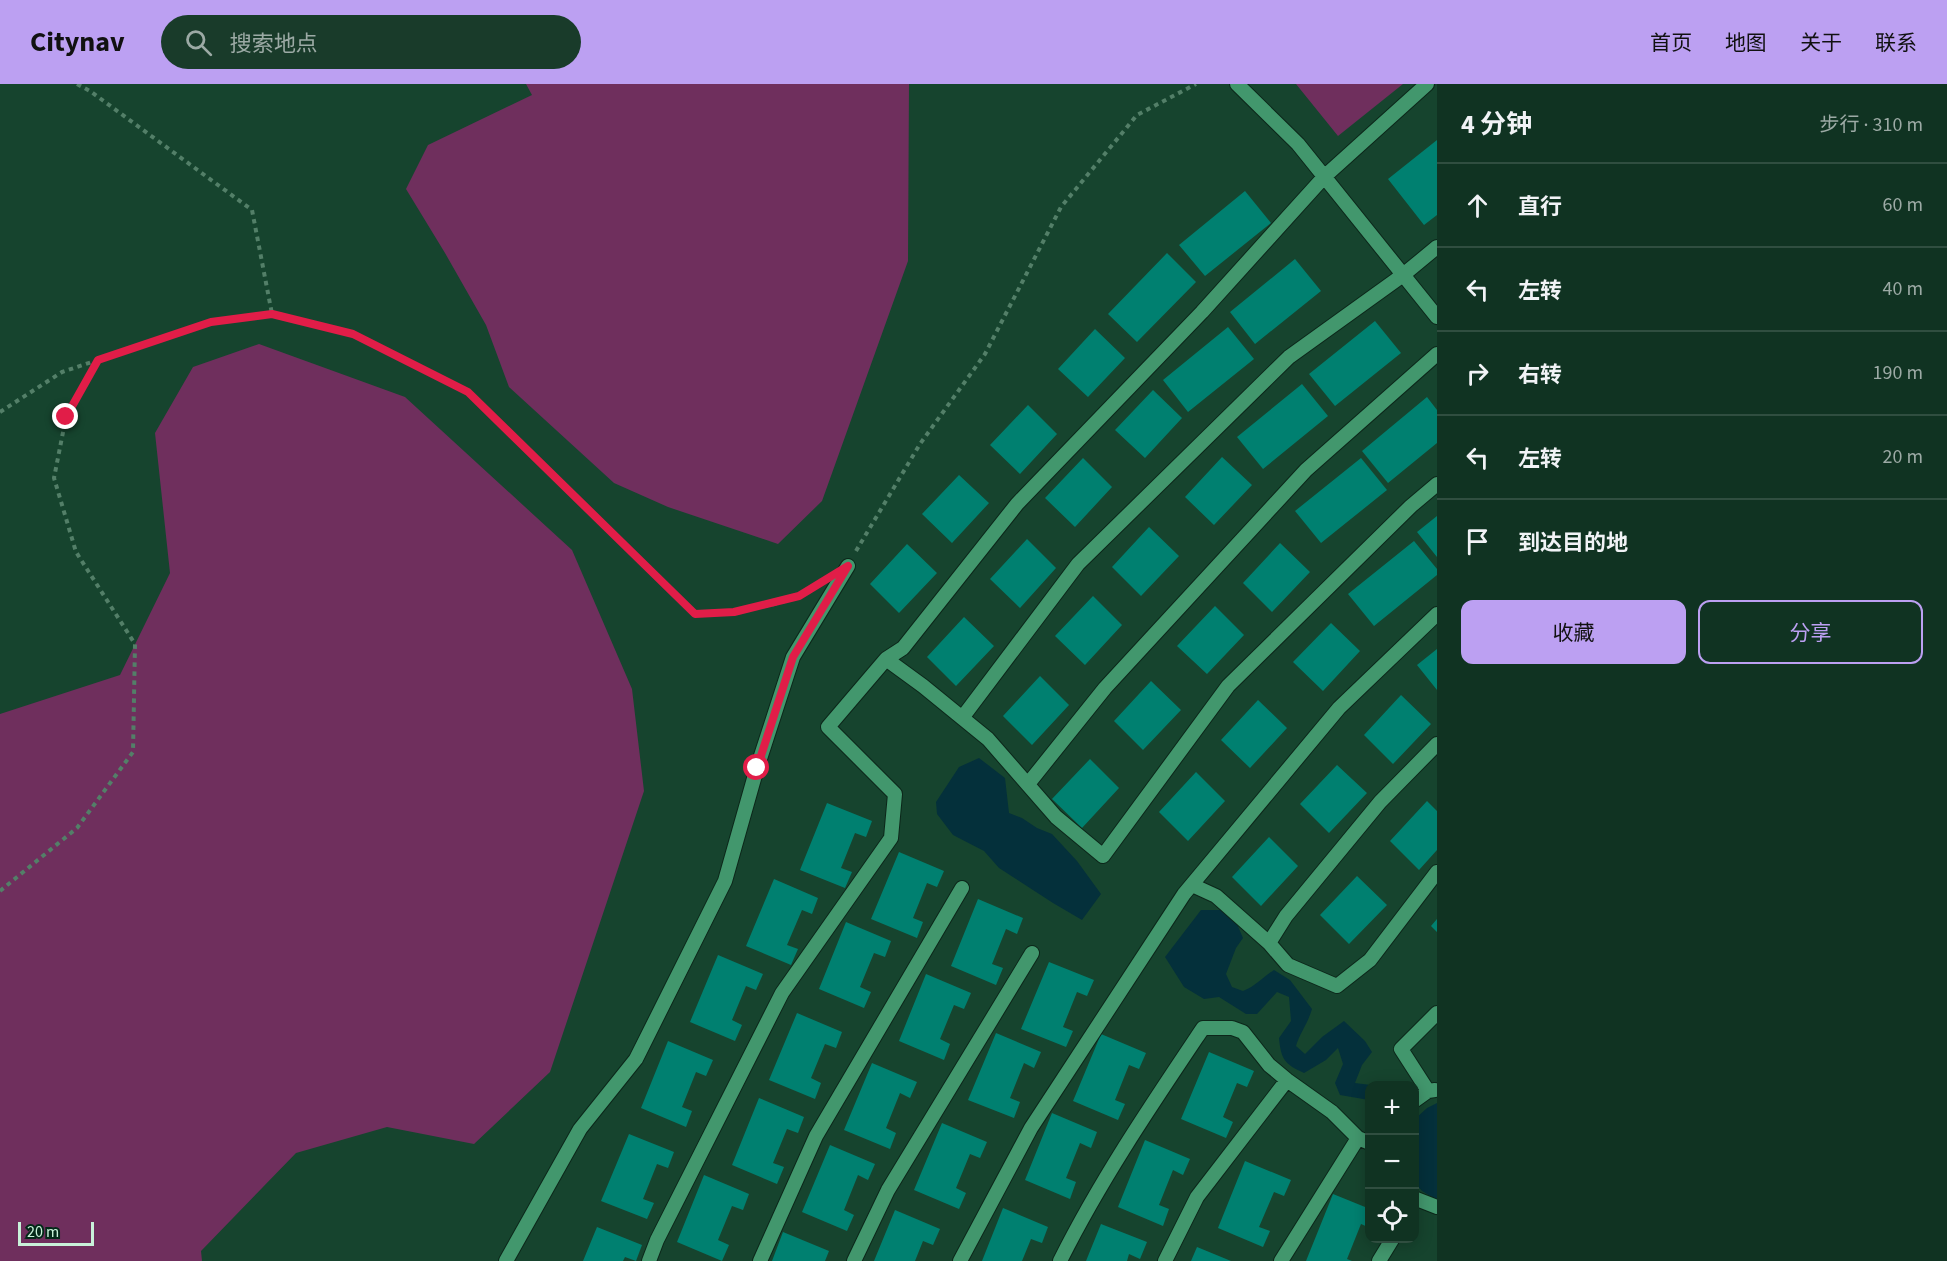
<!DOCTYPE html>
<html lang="zh">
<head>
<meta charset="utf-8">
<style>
  body { margin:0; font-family:"Source Sans 3","Noto Sans SC",sans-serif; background:#193b2a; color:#f1f3f6 }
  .controls { position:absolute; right:18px; bottom:18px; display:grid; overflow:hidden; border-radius:12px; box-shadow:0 3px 15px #0003 }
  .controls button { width:54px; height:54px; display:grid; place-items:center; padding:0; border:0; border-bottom:2px solid #304e40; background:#103322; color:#f1f3f6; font:30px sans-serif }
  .scale { position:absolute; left:18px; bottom:15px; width:76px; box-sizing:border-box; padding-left:6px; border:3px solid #c9f2da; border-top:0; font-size:16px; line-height:21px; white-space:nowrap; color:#c9f2da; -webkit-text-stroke:4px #032918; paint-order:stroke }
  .stop { position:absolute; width:18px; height:18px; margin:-14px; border:4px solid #e11d48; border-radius:50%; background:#fff }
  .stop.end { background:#e11d48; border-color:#fff; box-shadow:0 2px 6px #0008 }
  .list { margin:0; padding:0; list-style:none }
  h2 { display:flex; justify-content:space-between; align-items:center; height:78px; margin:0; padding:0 24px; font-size:26px }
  h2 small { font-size:20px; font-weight:400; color:#9caaa5 }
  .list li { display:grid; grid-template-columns:39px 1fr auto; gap:18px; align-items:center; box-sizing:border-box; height:84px; padding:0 24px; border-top:2px solid #304e40 }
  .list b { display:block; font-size:22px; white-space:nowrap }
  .list em { font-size:20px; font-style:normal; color:#9caaa5 }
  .actions { display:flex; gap:12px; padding:18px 24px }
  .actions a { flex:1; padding:14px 0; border:2px solid #bca0f2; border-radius:12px; text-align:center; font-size:21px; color:#bca0f2 }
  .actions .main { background:#bca0f2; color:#111 }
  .icon { flex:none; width:33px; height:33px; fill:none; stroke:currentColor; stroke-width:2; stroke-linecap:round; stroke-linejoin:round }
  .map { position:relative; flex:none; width:1437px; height:1177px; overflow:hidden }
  header { display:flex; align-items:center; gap:36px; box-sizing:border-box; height:84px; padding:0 30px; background:#bca0f2; color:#111 }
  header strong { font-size:28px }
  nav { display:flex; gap:33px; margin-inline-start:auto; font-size:21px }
  .search { width:420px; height:54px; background:#193b2a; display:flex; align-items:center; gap:15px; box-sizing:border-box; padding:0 21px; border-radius:33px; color:#9caaa5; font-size:22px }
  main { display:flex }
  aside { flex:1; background:#103322 }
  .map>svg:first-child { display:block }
  .green { fill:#6f2f5d }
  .water { fill:#04303b }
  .building { fill:#008070 }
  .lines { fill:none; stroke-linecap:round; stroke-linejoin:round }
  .lane-casing { stroke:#0c271a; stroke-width:16 }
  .path { stroke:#537f68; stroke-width:4; stroke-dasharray:4.5 4.5; stroke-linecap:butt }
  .lane { stroke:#42976d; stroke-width:14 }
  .route { stroke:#e11d48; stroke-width:8 }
</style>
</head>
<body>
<header>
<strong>Citynav</strong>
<div class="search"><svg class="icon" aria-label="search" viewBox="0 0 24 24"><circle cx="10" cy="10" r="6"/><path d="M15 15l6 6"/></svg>搜索地点</div>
<nav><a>首页</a><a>地图</a><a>关于</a><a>联系</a></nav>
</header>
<main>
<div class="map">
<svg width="1437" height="1177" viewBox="0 0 1437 1177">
  <rect width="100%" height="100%" fill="#16442e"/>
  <path class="green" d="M526 0H909L908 177 822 417 778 460 668 423 614 399 509 303 486 241 445 169 406 105 428 61 532 11Z
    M1296 0H1403L1338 52Z
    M259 260 405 313 572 466 632 605 644 707 550 988 474 1060 387 1043 296 1069 201 1167 202 1177H0V630L120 591 170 489 155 349 193 283Z"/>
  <path class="water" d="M979 674 1005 694 1009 729 1022 734 1037 744 1052 750 1077 777 1101 810 1082 836 1053 819 999 784 984 767 953 751 937 730 936 718 959 683Z
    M1201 826H1222L1237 840 1243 854 1236 864 1226 890 1232 903 1243 907C1256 902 1262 894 1274 886L1290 896 1312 925C1308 939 1300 949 1296 962L1305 970 1322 953 1344 937 1365 957 1372 968 1362 981 1355 999 1371 1001 1369 1016 1340 1011 1335 999 1343 980 1338 964 1326 976 1304 989C1284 980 1281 975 1279 954L1291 937 1289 913 1277 908 1257 930H1246L1219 913 1204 915 1184 903 1165 873Z
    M1437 1019V1116L1422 1107 1415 1099 1414 1036 1427 1024Z"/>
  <path class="building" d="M1437 56V131L1424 141 1388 95Z
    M1245 107 1271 139 1205 192 1179 161Z
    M1167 169 1196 198 1137 258 1108 230Z
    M1295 175 1321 207 1255 260 1230 228Z
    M1375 237 1401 269 1335 322 1309 290Z
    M1228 243 1254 275 1188 328 1163 296Z
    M1095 245 1125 274 1088 313 1058 285Z
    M1302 300 1328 332 1263 385 1237 353Z
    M1153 306 1182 334 1145 374 1115 346Z
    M1427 313 1437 326V359L1388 399 1362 367Z
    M1028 321 1057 350 1020 390 990 361Z
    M1222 373 1252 401 1214 441 1185 413Z
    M1083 374 1112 403 1075 443 1045 414Z
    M1361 374 1387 406 1321 459 1295 427Z
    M959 391 989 419 952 459 922 430Z
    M1437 432V473L1417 448Z
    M1149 443 1179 472 1141 512 1112 483Z
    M1027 455 1056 484 1020 524 990 495Z
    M1414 457 1437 485V491L1374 542 1348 510Z
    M1280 459 1310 488 1272 528 1243 499Z
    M907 460 937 489 899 529 870 500Z
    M1093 512 1122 541 1085 581 1055 552Z
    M1215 522 1244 551 1207 590 1177 562Z
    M964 533 994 562 956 602 927 573Z
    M1331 539 1360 567 1323 607 1293 578Z
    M1437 565V606L1417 581Z
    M1040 592 1069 621 1032 661 1003 632Z
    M1151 597 1181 626 1143 666 1114 637Z
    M1401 611 1431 640 1393 680 1364 651Z
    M1258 616 1287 644 1250 684 1221 656Z
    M1090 675 1119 704 1082 744 1052 715Z
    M1337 681 1367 709 1329 749 1300 720Z
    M1196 688 1225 717 1188 757 1159 728Z
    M1427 717 1437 727V766L1419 786 1390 757Z
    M827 719 872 737 866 753 855 749 841 784 852 788 845 804 800 786Z
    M1269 753 1298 782 1261 822 1232 793Z
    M899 768 944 787 937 803 927 799 913 834 923 838 917 854 871 835Z
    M1357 792 1387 821 1349 860 1320 831Z
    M774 795 818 814 812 830 802 826 787 861 798 865 791 881 746 862Z
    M978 815 1023 834 1017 850 1006 845 992 880 1003 884 996 901 951 882Z
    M1437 835V848L1431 842Z
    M846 838 891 857 885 873 874 869 860 903 871 908 864 924 819 905Z
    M718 871 763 890 756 906 746 902 732 936 742 941 735 957 690 938Z
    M1049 878 1094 896 1087 912 1077 908 1063 943 1073 947 1066 963 1021 945Z
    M926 890 971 909 964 925 954 921 940 955 950 960 944 976 899 957Z
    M797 929 842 948 836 964 825 960 811 994 821 999 815 1015 769 996Z
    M996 949 1041 968 1034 984 1024 979 1010 1014 1020 1018 1014 1034 968 1016Z
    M1101 950 1146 969 1139 985 1129 981 1115 1016 1125 1020 1118 1036 1073 1017Z
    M668 957 713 976 706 992 696 988 682 1023 692 1027 686 1043 641 1024Z
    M1209 968 1254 987 1247 1003 1237 999 1223 1033 1233 1038 1226 1054 1181 1035Z
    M872 979 917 998 910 1014 900 1009 886 1044 896 1049 890 1065 844 1046Z
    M759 1014 804 1033 798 1049 787 1045 773 1079 784 1083 777 1100 732 1081Z
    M1052 1029 1097 1048 1091 1064 1080 1059 1066 1094 1076 1098 1070 1115 1025 1096Z
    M942 1039 987 1058 980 1074 970 1070 956 1104 966 1109 959 1125 914 1106Z
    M629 1050 674 1068 668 1084 657 1080 643 1115 654 1119 647 1135 601 1117Z
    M1145 1056 1190 1075 1183 1091 1173 1086 1159 1121 1169 1125 1163 1142 1118 1123Z
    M830 1061 875 1080 868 1096 858 1091 844 1126 854 1131 847 1147 802 1128Z
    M1245 1077 1291 1096 1284 1112 1274 1108 1259 1143 1270 1147 1263 1163 1218 1144Z
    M704 1091 749 1110 743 1126 732 1122 718 1156 729 1161 722 1177 677 1158Z
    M1333 1110 1370 1125V1144L1361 1140 1347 1175 1352 1177H1306Z
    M1003 1124 1048 1143 1042 1159 1031 1155 1022 1177H982Z
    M895 1126 940 1145 933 1161 923 1157 915 1177H874Z
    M1101 1140 1147 1158 1140 1175 1129 1170 1127 1177H1086Z
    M597 1143 642 1161 636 1177 625 1173 623 1177H583Z
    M783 1148 829 1167 825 1177H772Z
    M1197 1163 1231 1177H1191Z"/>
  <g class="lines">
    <g class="lane-casing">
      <path id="lane" d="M1237 0 1298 60 1437 233
        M886 575 903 564 1017 420 1202 228 1324 93 1427 0
        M962 634 1078 480 1289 273 1403 191 1437 163
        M1028 700 1105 604 1306 386 1437 270
        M1192 801 1216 812 1269 859 1288 881 1337 902 1370 876 1437 788
        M1269 859 1286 832 1380 718 1437 660
        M1428 1007 1401 965 1437 929
        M1414 1017 1428 1007 1435 1006
        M1414 1114 1437 1123
        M506 1177 580 1045 636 975 725 797 757 684 793 573 848 482
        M649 1177 657 1156 782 909 891 754 895 710 828 643 886 575 923 602 988 655 1056 733 1103 772 1228 602 1411 422 1437 400
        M760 1177 816 1052 962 804
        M854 1177 888 1106 1032 869
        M960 1177 1031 1044 1184 810 1339 624 1437 530
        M1060 1177C1101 1095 1152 1020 1203 944H1232L1243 948 1269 981 1287 996 1332 1028 1358 1054 1370 1059
        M1165 1177 1197 1113 1287 996
        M1281 1177 1358 1054
        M1379 1177 1393 1154"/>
    </g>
    <path class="path" d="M77 0 90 7 252 126 272 230
      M0 328 62 288 211 238 272 230 353 250 468 308 695 530C729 528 781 524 810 506
      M856 467 920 360 985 270 1061 123 1137 31 1196 0
      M0 807 77 744 133 668 135 560 76 468 54 394 66 333 97 277"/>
    <use href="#lane" class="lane"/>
  </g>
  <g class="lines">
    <path class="route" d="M66 333 98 276 211 238 272 230 353 250 468 308 695 530 734 528 799 512 848 482 793 573 757 684"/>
  </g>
</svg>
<div class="controls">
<button>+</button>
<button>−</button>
<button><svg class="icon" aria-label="locate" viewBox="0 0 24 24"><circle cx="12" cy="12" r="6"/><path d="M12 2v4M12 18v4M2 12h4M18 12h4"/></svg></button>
</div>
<div class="scale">20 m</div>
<div class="stop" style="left:757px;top:684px"></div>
<div class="stop end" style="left:66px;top:333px"></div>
</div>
<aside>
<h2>4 分钟<small>步行 · 310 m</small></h2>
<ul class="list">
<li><svg class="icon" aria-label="ahead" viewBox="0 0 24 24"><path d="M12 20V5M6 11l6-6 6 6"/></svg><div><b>直行</b></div><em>60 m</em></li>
<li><svg class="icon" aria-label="left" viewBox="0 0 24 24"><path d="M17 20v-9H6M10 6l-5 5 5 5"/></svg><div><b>左转</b></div><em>40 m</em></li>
<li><svg class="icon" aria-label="right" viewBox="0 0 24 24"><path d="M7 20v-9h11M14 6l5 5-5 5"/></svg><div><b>右转</b></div><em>190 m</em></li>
<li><svg class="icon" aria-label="left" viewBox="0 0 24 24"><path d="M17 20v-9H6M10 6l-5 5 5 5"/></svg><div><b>左转</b></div><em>20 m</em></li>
<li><svg class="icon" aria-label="arrive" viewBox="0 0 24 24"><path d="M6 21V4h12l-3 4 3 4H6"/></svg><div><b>到达目的地</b></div></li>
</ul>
<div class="actions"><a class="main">收藏</a><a>分享</a></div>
</aside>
</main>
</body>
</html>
